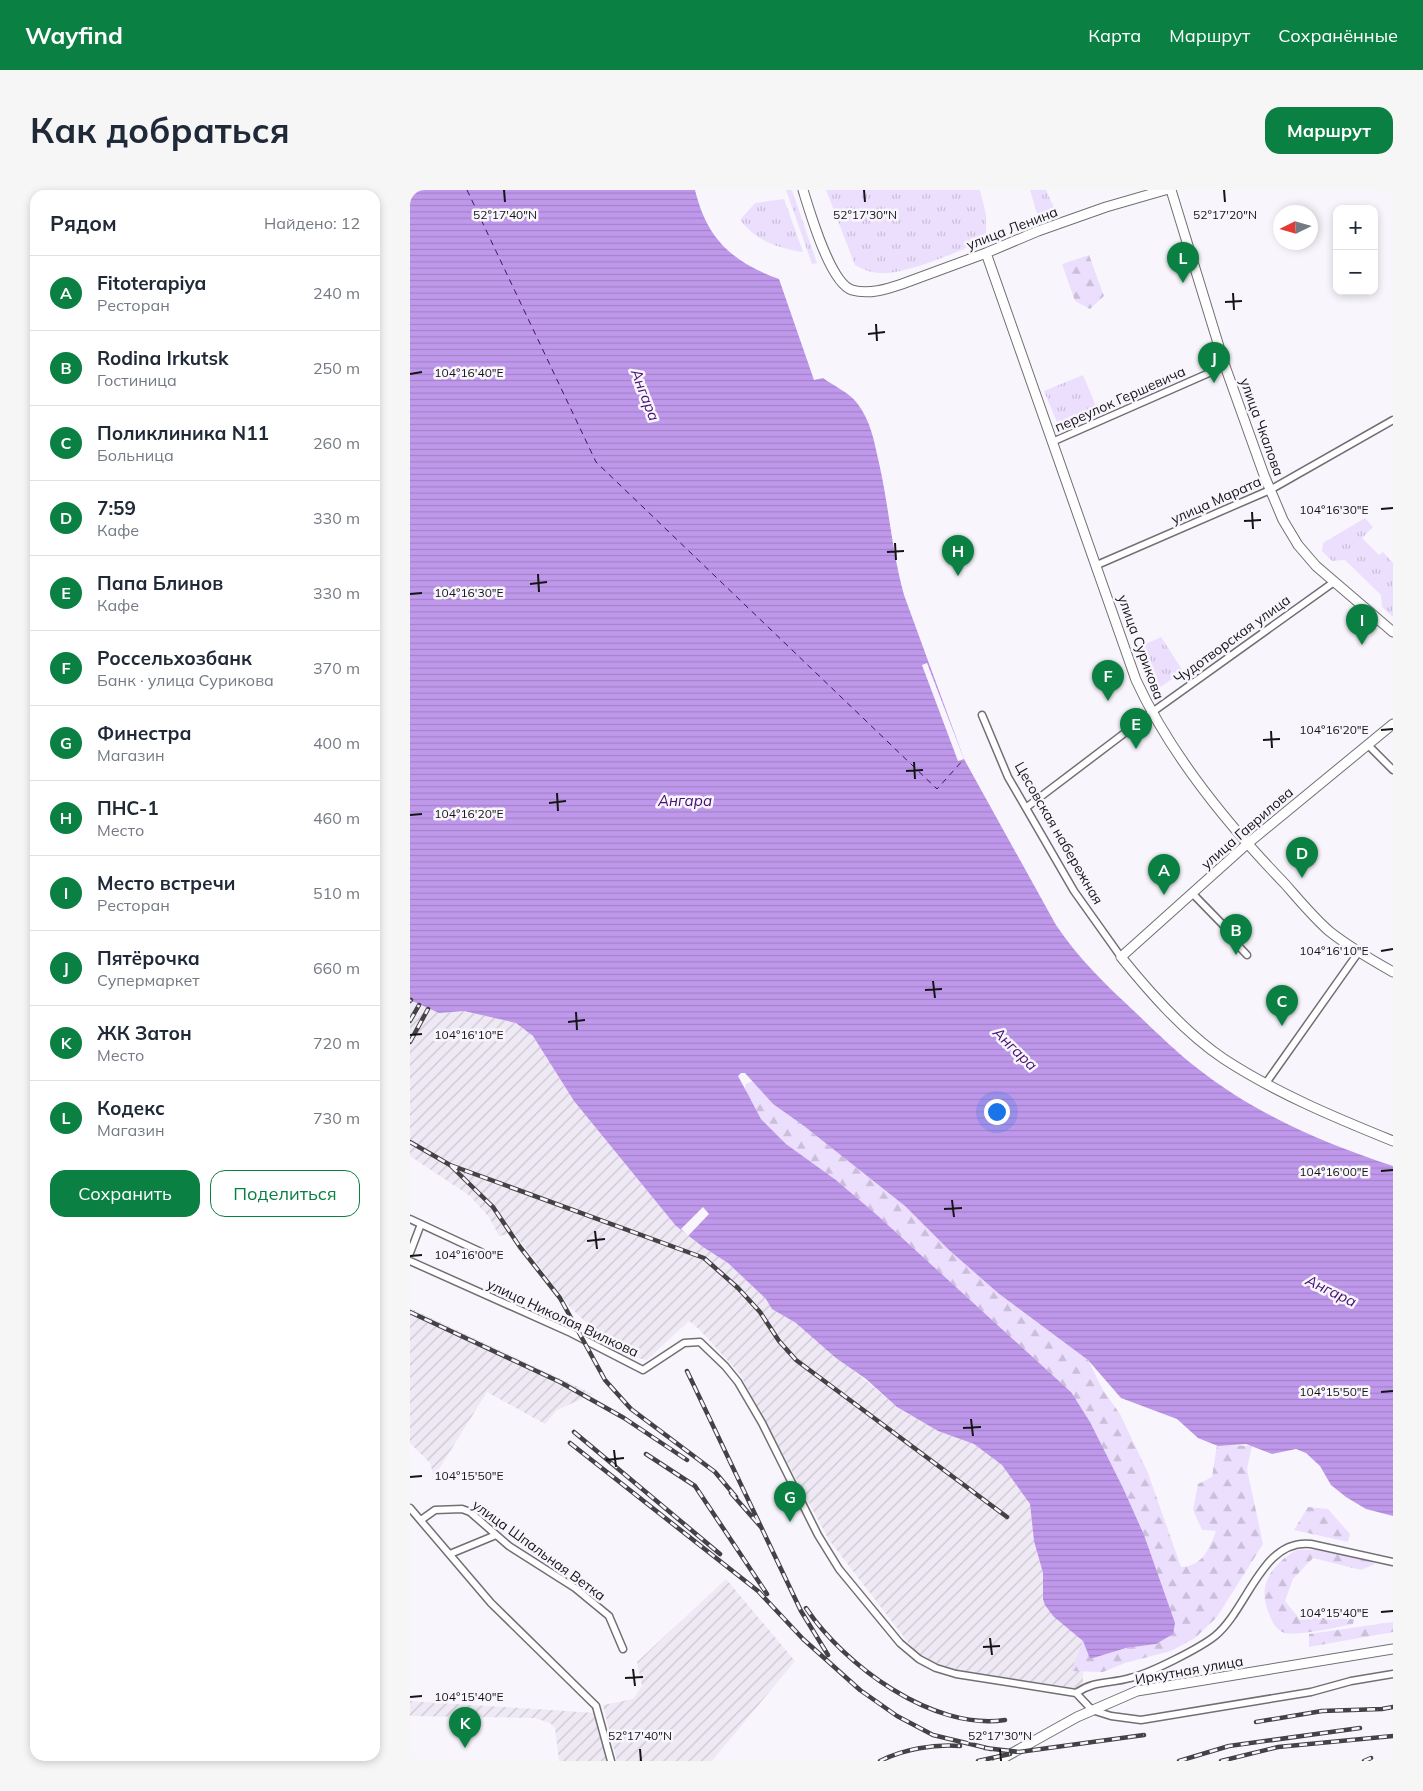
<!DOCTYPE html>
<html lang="ru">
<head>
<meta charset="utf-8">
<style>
  body { margin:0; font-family:Mulish,sans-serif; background:#f6f6f7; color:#1f2937 }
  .controls { position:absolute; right:15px; top:15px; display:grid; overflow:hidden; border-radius:10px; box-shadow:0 2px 8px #0003 }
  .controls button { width:45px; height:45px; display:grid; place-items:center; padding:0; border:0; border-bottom:1px solid #e0e1e3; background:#fff; color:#1f2937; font:25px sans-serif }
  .compass { position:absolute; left:863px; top:15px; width:45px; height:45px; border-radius:50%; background:#fff; box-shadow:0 2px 8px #0003; rotate:265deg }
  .you { position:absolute; left:586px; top:921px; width:18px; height:18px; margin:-12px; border:4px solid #fff; border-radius:50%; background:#1a73e8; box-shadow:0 0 0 8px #1a73e833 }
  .badge { display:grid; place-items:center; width:32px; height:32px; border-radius:50%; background:#0b8043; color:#fff; font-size:16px; font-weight:700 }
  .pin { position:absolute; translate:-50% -41px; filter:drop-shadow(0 1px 2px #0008) }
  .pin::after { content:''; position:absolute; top:26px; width:18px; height:15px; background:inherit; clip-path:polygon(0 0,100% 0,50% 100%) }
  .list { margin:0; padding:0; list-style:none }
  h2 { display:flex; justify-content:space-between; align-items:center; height:65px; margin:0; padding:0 20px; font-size:21px }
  h2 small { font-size:16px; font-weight:400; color:#747a83 }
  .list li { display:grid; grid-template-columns:32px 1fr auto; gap:15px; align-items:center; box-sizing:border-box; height:75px; padding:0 20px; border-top:1px solid #e0e1e3 }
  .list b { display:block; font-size:19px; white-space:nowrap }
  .list p { margin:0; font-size:16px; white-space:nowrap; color:#747a83 }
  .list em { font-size:16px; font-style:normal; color:#747a83 }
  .actions { display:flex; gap:10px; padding:15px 20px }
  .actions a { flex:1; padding:11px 0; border:1px solid #0b8043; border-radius:15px; text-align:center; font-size:18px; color:#0b8043 }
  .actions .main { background:#0b8043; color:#fff }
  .map { position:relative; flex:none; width:983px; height:1571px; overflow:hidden; border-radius:15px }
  header { display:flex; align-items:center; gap:30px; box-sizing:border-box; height:70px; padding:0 25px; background:#0b8043; color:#fff }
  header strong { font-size:24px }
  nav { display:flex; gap:28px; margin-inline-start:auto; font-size:18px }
  .intro { display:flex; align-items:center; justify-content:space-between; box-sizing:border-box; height:120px; padding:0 30px }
  h1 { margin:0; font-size:35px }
  .button { padding:12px 22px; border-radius:15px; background:#0b8043; color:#fff; font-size:18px; font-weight:700 }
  main { display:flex; gap:30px; padding:0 30px }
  aside { flex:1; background:#fff; border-radius:15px; box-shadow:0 2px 8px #0003 }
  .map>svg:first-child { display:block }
  .industrial { fill:url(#industrial-furrows) }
  .forest { fill:url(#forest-firs) }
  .park { fill:url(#park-tufts) }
  .water { fill:url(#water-rules) }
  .pier { fill:#f8f6fc }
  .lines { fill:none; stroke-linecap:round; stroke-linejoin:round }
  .ferry { stroke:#470d70; stroke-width:1; stroke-dasharray:6 5; stroke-linecap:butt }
  .street-casing { stroke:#716f74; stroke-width:9 }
  .secondary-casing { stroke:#716f74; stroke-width:11 }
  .street { stroke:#fff; stroke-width:6 }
  .secondary { stroke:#fff; stroke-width:9 }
  .rail-casing { stroke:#434244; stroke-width:4.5 }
  .rail { stroke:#f8f6fc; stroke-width:2.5; stroke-dasharray:8; stroke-linecap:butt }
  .ticks { fill:none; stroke:#151416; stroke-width:2 }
  .labels { text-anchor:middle; stroke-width:5; stroke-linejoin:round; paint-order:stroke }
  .street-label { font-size:14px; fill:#151416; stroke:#f8f6fc }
  .water-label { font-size:15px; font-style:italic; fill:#470d70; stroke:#f8f6fc }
  .ticks-label { font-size:12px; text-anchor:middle; fill:#151416; stroke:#f8f6fc; stroke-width:5; stroke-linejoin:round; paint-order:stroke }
</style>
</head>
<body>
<header>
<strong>Wayfind</strong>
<nav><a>Карта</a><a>Маршрут</a><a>Сохранённые</a></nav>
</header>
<div class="intro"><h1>Как добраться</h1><a class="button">Маршрут</a></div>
<main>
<aside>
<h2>Рядом<small>Найдено: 12</small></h2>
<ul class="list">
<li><span class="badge">A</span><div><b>Fitoterapiya</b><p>Ресторан</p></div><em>240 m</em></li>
<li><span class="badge">B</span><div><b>Rodina Irkutsk</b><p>Гостиница</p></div><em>250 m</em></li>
<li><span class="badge">C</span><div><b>Поликлиника N11</b><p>Больница</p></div><em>260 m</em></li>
<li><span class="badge">D</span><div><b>7:59</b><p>Кафе</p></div><em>330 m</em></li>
<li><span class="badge">E</span><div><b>Папа Блинов</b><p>Кафе</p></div><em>330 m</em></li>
<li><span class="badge">F</span><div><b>Россельхозбанк</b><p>Банк · улица Сурикова</p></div><em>370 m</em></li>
<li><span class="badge">G</span><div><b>Финестра</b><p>Магазин</p></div><em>400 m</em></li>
<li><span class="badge">H</span><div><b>ПНС-1</b><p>Место</p></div><em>460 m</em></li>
<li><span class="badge">I</span><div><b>Место встречи</b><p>Ресторан</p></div><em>510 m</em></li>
<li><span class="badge">J</span><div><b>Пятёрочка</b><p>Супермаркет</p></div><em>660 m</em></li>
<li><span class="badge">K</span><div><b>ЖК Затон</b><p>Место</p></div><em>720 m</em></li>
<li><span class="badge">L</span><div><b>Кодекс</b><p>Магазин</p></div><em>730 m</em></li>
</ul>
<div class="actions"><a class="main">Сохранить</a><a>Поделиться</a></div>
</aside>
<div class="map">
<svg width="983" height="1571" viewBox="0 0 983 1571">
  <defs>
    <pattern id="industrial-furrows" width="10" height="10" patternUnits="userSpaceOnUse" patternTransform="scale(1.25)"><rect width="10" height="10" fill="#eee9f4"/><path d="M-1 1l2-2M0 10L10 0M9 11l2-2" fill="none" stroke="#cbc7d0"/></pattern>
    <pattern id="forest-firs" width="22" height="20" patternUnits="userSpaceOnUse" patternTransform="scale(1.25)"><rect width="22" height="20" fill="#ecdffe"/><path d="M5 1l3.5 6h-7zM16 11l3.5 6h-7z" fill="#cabed9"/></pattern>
    <pattern id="park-tufts" width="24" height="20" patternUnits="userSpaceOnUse" patternTransform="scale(1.25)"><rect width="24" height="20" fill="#ecdffe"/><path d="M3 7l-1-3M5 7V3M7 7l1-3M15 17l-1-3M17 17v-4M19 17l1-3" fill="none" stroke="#cabed9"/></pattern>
    <pattern id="water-rules" width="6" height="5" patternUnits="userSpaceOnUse" patternTransform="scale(1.25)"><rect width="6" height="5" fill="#bf98eb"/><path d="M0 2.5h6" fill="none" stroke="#a382c9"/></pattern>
  </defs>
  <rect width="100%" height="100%" fill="#f8f6fc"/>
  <path class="industrial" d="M0 810 29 823 54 821 106 833 123 846 164 911 266 1036 293 1057 318 1073 375 1127 386 1133 491 1220 528 1241 564 1254 592 1275 620 1314 624 1351 633 1383V1403L673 1451V1499L547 1481 534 1478 508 1465 419 1350 330 1184 289 1139 279 1131 237 1170 209 1164 160 1117 104 1043 89 1046 79 1027 60 1006 0 966Z
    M0 1118 183 1204 147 1220 135 1234 77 1202 24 1287 20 1273 0 1253Z
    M316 1389 385 1471 302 1571H207L193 1515 223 1509 232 1496 227 1472Z
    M0 1511 186 1523 197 1571H149L145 1538 140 1533 125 1528 0 1526Z"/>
  <path class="forest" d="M679 65 694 106 680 119 665 111 652 74Z
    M343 891 363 914 394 936 495 1016 539 1060 588 1103 678 1170 693 1200 710 1224 738 1283 771 1377C793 1376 799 1359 806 1341L792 1340 783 1320 788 1294 802 1287 807 1255 842 1256 837 1279 853 1354 807 1427 785 1448 761 1461 715 1473 693 1482 661 1481 673 1451 680 1469 716 1458 746 1454 661 1202 467 1025 426 990 376 954 351 929 334 900 336 894Z
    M898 1317 918 1319 940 1344 938 1352 884 1340Z
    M886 1360H911L959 1370 965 1374 951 1380 903 1368 883 1389 875 1411 888 1427 944 1429 943 1434C930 1437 886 1446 875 1443 866 1440 863 1433 860 1426 846 1396 860 1377 886 1360Z
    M983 1432V1442L899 1457V1444Z"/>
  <path class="park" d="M376 0H382L407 73 402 74Z
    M416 0H570L576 24V50C550 60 497 85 470 83 460 83 453 79 445 75Z
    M620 0H636L648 26 633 29 628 27Z
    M374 9 393 62C367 58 347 51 330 30L345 13Z
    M673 185 688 221 649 237 634 201Z
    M955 328 963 337 952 348 969 365 973 362 983 373V427L972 417 971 405 935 370 922 371 912 361 913 353Z
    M751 447 773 481 745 501 731 456Z"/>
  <path class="water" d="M0 0H285C297 49 322 72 369 89L404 190 413 188C424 196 438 202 447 213 461 231 464 251 469 273 479 317 482 362 494 405L554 569 646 735C668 768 696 795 725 822 745 841 765 861 787 878 845 924 913 953 983 976V1326L956 1319 936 1307 921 1295 910 1276 896 1263 886 1259 862 1264 836 1254 808 1256 788 1248 767 1229 711 1208 678 1170 588 1103 539 1060 495 1016 394 936 363 914 335 883H331L328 886 351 929 376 954 426 990 467 1025 661 1202 680 1232 713 1298 734 1345 765 1433 763 1444 746 1454 716 1458 680 1469 673 1451 643 1426 635 1415 633 1409V1383L624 1351 620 1314 592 1275 564 1254 528 1241 487 1217 456 1189 426 1168 386 1133 362 1119 356 1109 318 1073 293 1057 266 1036 164 911 123 846 106 833 54 821 29 823 0 810Z"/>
  <path class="pier" d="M517 473 554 569 548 571 512 475Z
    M293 1017 299 1024 278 1046 271 1039Z"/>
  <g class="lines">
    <path class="ferry" d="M57 0 186 272 527 599 554 569"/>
    <g class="street-casing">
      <path id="street" d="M642 252 815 176
        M687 375 860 300 983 230
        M572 525 598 587 664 701 711 767
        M958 555 983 580
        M617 617 741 523 924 392
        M782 703 820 742 821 748 837 765
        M856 893 948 763
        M0 1029 71 1062
        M0 1063 11 1034
        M0 1071 161 1143 233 1180 274 1153 290 1152 315 1176 328 1192 352 1233 408 1345 429 1379 490 1453 509 1469 526 1478 546 1484 666 1503 682 1520 701 1526 731 1530 901 1502 941 1491 983 1484
        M0 1318 81 1413 186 1516 201 1571
        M11 1330 25 1320 52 1319 60 1322 99 1356 165 1398 199 1426 213 1459
        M40 1364 86 1345
        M666 1503C685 1490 700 1494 720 1488 739 1484 790 1458 805 1446 838 1419 852 1348 901 1354L983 1372"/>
    </g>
    <g class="secondary-casing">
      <path id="secondary" d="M393 0C400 22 420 93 442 100 459 105 477 99 492 94L576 63 628 41 696 17 755 0
        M761 0 815 176 854 285 873 330 888 355 906 376 983 442
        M576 63 726 490C761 566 817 634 875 694 889 710 903 727 919 741 939 757 960 769 983 782
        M983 534 837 654 711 767C740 803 775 843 814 869 866 903 926 928 983 951
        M588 1571 667 1527 727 1501 983 1459"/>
    </g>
    <use href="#street" class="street"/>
    <use href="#secondary" class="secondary"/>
    <g class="rail-casing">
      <path id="rail" d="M0 811 1 810
        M0 831 9 815
        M0 852 18 819
        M0 952 40 975 83 1017 110 1057 150 1108 195 1190 221 1219 305 1282 326 1307
        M40 975 294 1068 328 1098 350 1122 369 1151 386 1170 597 1327
        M0 1122 150 1192 214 1228 277 1270
        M277 1181 391 1421 418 1465
        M164 1242 310 1364
        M160 1253 348 1401 393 1449 450 1500 487 1526 523 1545 581 1559
        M236 1264 285 1296 357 1404
        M321 1303 351 1337
        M396 1418C434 1475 523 1541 595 1530
        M846 1532 912 1521 972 1519 983 1517
        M575 1558 609 1562 734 1545
        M470 1571C494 1559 524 1554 550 1556
        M568 1571 600 1564
        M769 1571 819 1556 950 1538
        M811 1571 868 1557 983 1546
        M954 1571 961 1568"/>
    </g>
    <use href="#rail" class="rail"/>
  </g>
  <path class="ticks" d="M94 0 95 12M454 0 455 12M814 0 815 12M823 103 824 120M815 112 832 111M466 134 467 151M458 144 475 142M0 184 12 182M971 319 983 318M842 322 843 339M834 331 851 330M485 353 486 370M477 362 494 361M128 384 129 402M120 394 137 392M0 404 12 403M971 540 983 539M861 541 862 558M853 550 870 549M504 572 505 589M496 581 513 580M147 603 148 621M139 613 156 611M0 625 12 624M971 761 983 759M523 791 525 808M515 800 532 799M166 822 167 840M158 832 175 830M0 845 12 844M971 981 983 980M542 1010 544 1027M534 1019 552 1018M185 1041 187 1059M177 1051 195 1049M0 1066 12 1065M971 1202 983 1201M561 1229 563 1246M553 1238 571 1237M204 1260 206 1277M196 1270 214 1268M0 1287 12 1286M971 1422 983 1421M580 1448 582 1465M573 1457 590 1456M223 1479 225 1496M215 1488 233 1487M0 1507 12 1506M230 1559 231 1571M590 1559 591 1571"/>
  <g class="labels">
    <g class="street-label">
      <text transform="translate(602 38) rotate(-21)" y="5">улица Ленина</text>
      <text transform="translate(710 209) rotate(-24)" y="5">переулок Гершевича</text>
      <text transform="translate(852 237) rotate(70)" y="5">улица Чкалова</text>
      <text transform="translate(806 310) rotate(-24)" y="5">улица Марата</text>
      <text transform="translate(822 449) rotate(-36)" y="5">Чудотворская улица</text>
      <text transform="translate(731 457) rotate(70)" y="5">улица Сурикова</text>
      <text transform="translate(837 638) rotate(-41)" y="5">улица Гаврилова</text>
      <text transform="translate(649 643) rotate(60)" y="5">Цесовская набережная</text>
      <text transform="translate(153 1128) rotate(25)" y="5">улица Николая Вилкова</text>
      <text transform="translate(129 1360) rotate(36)" y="5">улица Шпальная Ветка</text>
      <text transform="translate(779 1480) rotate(-10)" y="5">Иркутная улица</text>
    </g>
    <g class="water-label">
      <text transform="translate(235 205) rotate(69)" y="5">Ангара</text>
      <text x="275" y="616">Ангара</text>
      <text transform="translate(605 859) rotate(44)" y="5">Ангара</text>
      <text transform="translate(921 1101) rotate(26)" y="5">Ангара</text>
    </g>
  </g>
  <g class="ticks-label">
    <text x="95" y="29">52°17'40"N</text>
    <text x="455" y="29">52°17'30"N</text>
    <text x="815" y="29">52°17'20"N</text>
    <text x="59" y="187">104°16'40"E</text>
    <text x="924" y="324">104°16'30"E</text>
    <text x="59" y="407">104°16'30"E</text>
    <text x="924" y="544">104°16'20"E</text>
    <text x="59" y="628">104°16'20"E</text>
    <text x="924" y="765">104°16'10"E</text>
    <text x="59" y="849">104°16'10"E</text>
    <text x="924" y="986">104°16'00"E</text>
    <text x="59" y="1069">104°16'00"E</text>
    <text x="924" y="1206">104°15'50"E</text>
    <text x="59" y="1290">104°15'50"E</text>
    <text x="924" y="1427">104°15'40"E</text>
    <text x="59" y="1511">104°15'40"E</text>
    <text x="230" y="1550">52°17'40"N</text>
    <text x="590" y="1550">52°17'30"N</text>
  </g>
</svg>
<div class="controls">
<button>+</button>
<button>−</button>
</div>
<svg class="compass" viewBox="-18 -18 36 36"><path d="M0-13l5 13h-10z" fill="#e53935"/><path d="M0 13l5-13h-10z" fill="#747a83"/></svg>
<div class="you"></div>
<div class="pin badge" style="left:754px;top:705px">A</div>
<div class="pin badge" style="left:826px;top:765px">B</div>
<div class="pin badge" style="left:872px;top:836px">C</div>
<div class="pin badge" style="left:892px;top:688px">D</div>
<div class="pin badge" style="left:726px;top:559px">E</div>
<div class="pin badge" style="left:698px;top:511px">F</div>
<div class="pin badge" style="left:380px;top:1332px">G</div>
<div class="pin badge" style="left:548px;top:386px">H</div>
<div class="pin badge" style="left:952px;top:455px">I</div>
<div class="pin badge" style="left:804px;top:193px">J</div>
<div class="pin badge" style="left:55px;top:1558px">K</div>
<div class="pin badge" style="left:773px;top:93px">L</div>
</div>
</main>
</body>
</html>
